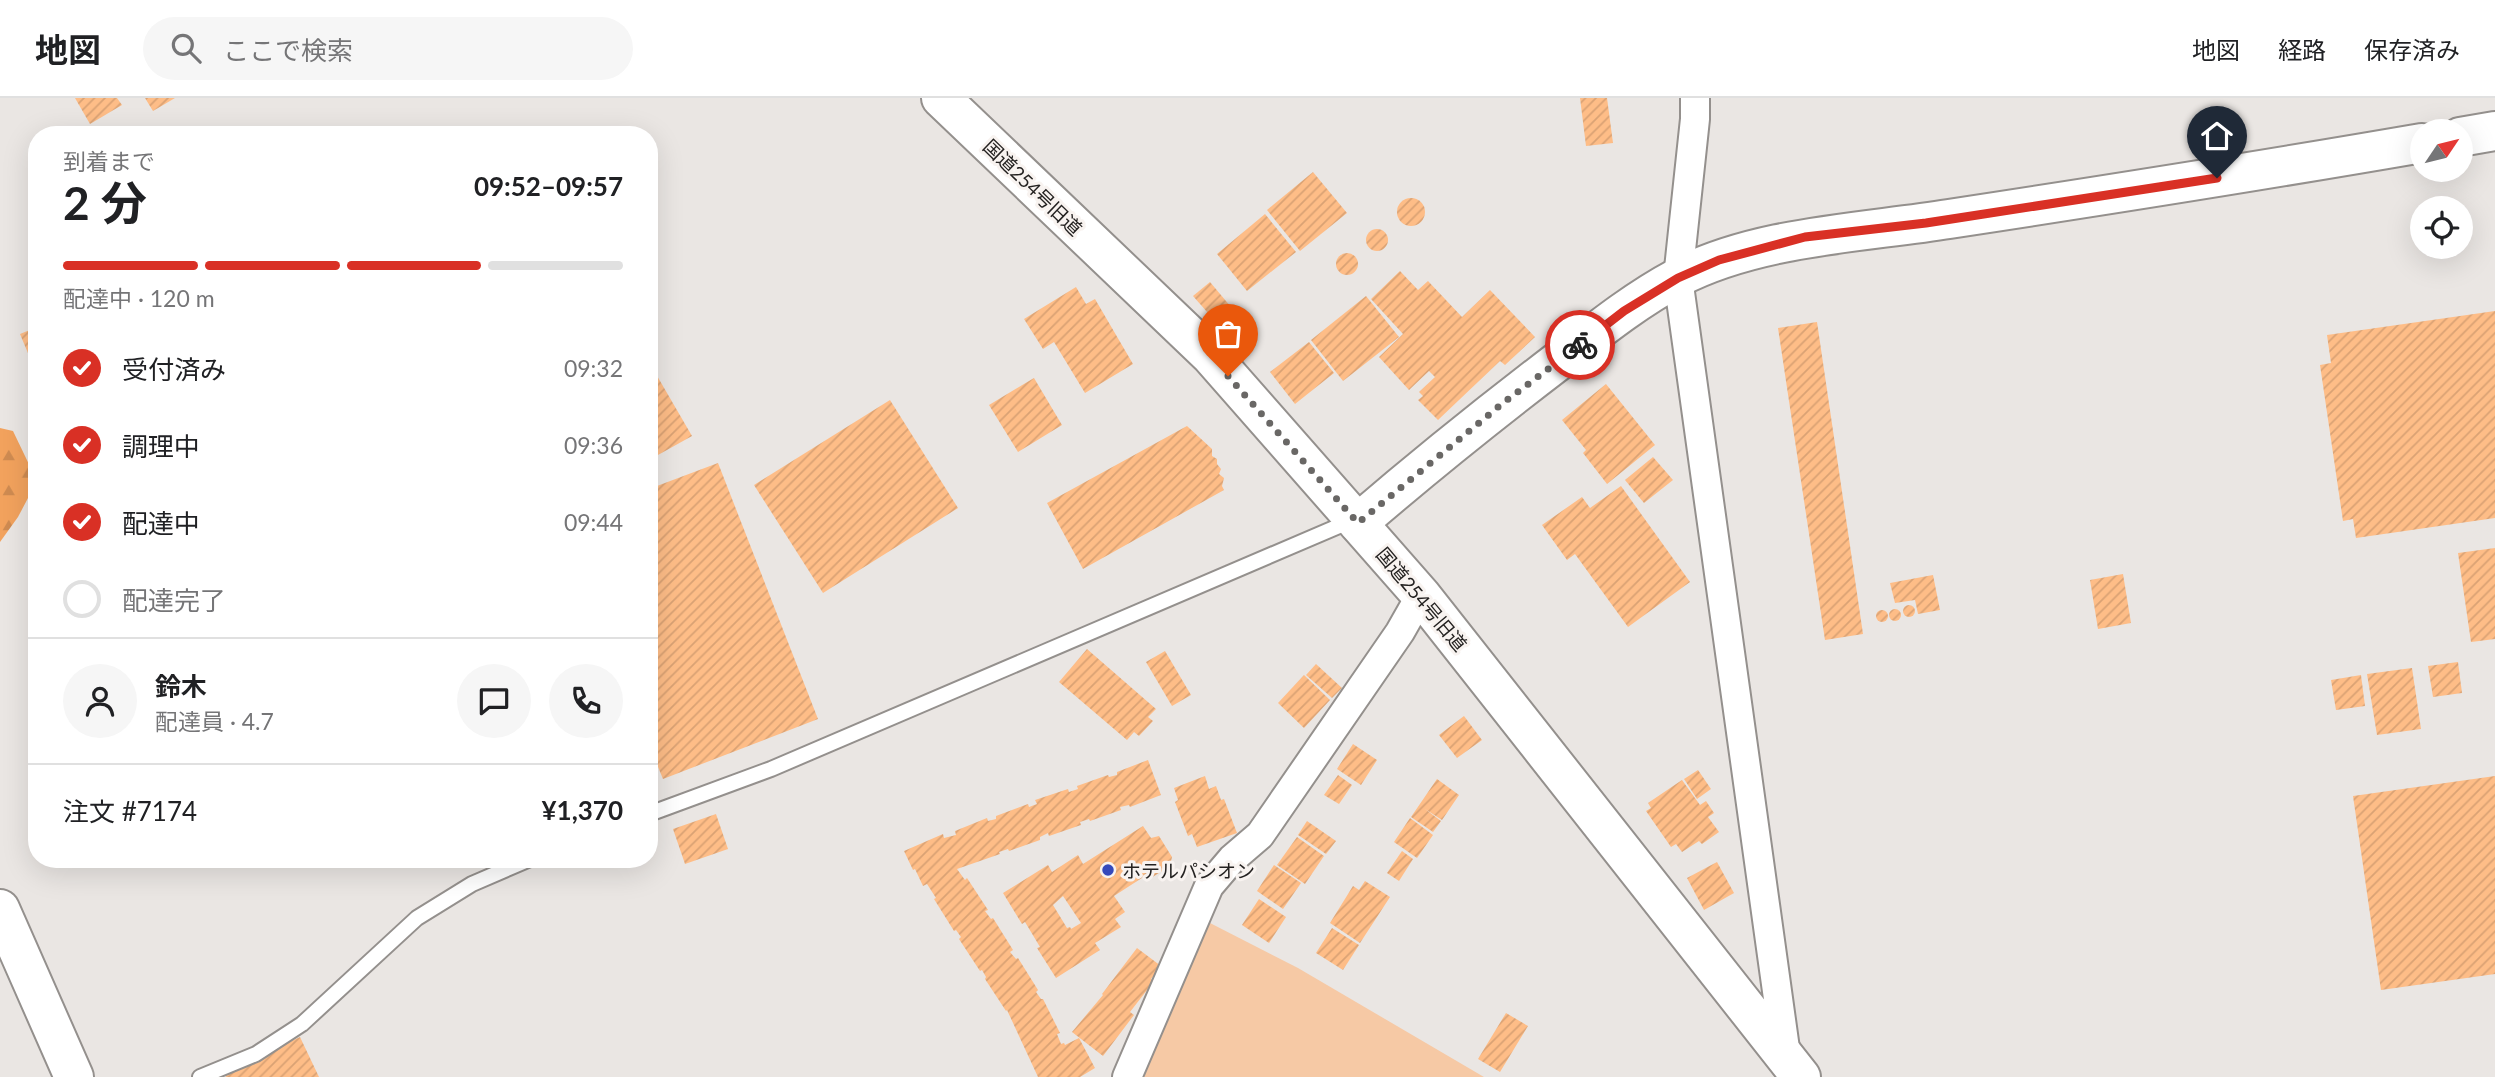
<!DOCTYPE html>
<html lang="ja">
<meta charset="utf-8">
<style>
body{margin:0;font-family:Lato,"Noto Sans JP",sans-serif;background:#f6f6f6;color:#202124;height:100vh;display:flex;flex-direction:column;font-size:26px;white-space:nowrap}
*{box-sizing:border-box;margin:0}
p{font-size:23px;color:#757577}
.icon{flex:none;width:38px;height:38px;fill:none;stroke:currentColor;stroke-width:2;stroke-linecap:round;stroke-linejoin:round}
.map{position:relative;flex:1;overflow:hidden}
.panel{position:absolute;left:28px;top:28px;width:630px;height:742px;display:flex;flex-direction:column;background:#fff;border-radius:28px;box-shadow:0 7px 28px #0002}
.panel>*{flex:none}
.needle{width:46px;rotate:55deg}
.controls{position:absolute;left:2410px;top:21px;display:grid;gap:14px}
.controls a{display:grid;place-items:center;width:63px;height:63px;border-radius:50%;background:#fff;box-shadow:0 7px 28px #0002;font-size:35px}
.pin{position:absolute;display:grid;place-items:center;width:60px;height:60px;color:#fff;margin:-72px -30px;border-radius:50% 50% 50% 0;rotate:-45deg;box-shadow:0 0 7px #0007}
.pin .icon{rotate:45deg}
.courier{position:absolute;display:grid;place-items:center;width:70px;height:70px;margin:-35px;border:5px solid #d93025;border-radius:50%;background:#fff;color:#222;box-shadow:0 2px 9px #0007}
.summary em{font-style:normal;font-weight:700}
.summary div{display:flex;flex-direction:column-reverse}
.summary{display:flex;align-items:center;justify-content:space-between;height:119px;padding:0 35px}
h1{font-size:46px;font-weight:700;line-height:52px}
.bar{display:grid;grid-template-columns:repeat(4,1fr);gap:10px 7px;align-content:center;height:84px;padding:0 35px}
.bar i{height:9px;border-radius:5px;background:#e0e0e0}
.bar .on{background:#d93025}
.bar p{grid-column:span 4}
.line{display:flex;align-items:center;gap:18px;padding:0 35px;border-top:2px solid #e0e0e0}
.line div{flex:1}
.round{display:grid;place-items:center;flex:none;width:74px;height:74px;border-radius:37px;background:#f6f6f6}
ol{padding:0 35px;list-style:none}
li{display:flex;align-items:center;gap:21px;height:77px}
li p{margin-inline-start:auto}
li .icon{padding:7px;border-radius:50%;background:#d93025;color:#fff;stroke-width:4}
li:last-child{color:#757577}
li i{width:38px;height:38px;border:4px solid #e0e0e0;border-radius:50%}
header{display:flex;align-items:center;gap:42px;box-sizing:border-box;height:98px;padding:0 35px;background:#fff;border-bottom:2px solid #e0e0e0}
header strong{font-size:33px}
nav{display:flex;gap:38px;margin-inline-start:auto;font-size:24px}
.search{width:490px;height:63px;background:#f6f6f6;display:flex;align-items:center;gap:18px;box-sizing:border-box;padding:0 24px;border-radius:38px;color:#757577;font-size:26px}
.map>svg:first-child{display:block}
.forest{fill:url(#forest-firs)}
.park{fill:#f6c9a5}
.building{fill:url(#building-hatch);fill-rule:evenodd}
.lines{fill:none;stroke-linecap:round;stroke-linejoin:round}
.lane-casing{stroke:#94908d;stroke-width:18}
.street-casing{stroke:#94908d;stroke-width:32}
.secondary-casing{stroke:#94908d;stroke-width:42}
.lane{stroke:#fff;stroke-width:14}
.street{stroke:#fff;stroke-width:28}
.secondary{stroke:#fff;stroke-width:38}
.done{stroke:#696765;stroke-width:7;stroke-dasharray:0 12.6}
.route{stroke:#d93025;stroke-width:9}
.poi-dot{fill:#3549bb;stroke:#f8f3f0;stroke-width:2.5}
.labels{text-anchor:middle;dominant-baseline:central;stroke-width:6;stroke-linejoin:round;paint-order:stroke}
.street-label{font-size:19px;fill:#242221;stroke:#f8f3f0}
.poi-label{font-size:19px;fill:#242221;stroke:#f8f3f0;text-anchor:start}
</style>
<header>
<strong>地図</strong>
<div class="search"><svg class="icon" aria-label="search" viewBox="0 0 24 24"><circle cx="10" cy="10" r="6"/><path d="M15 15l6 6"/></svg>ここで検索</div>
<nav><a>地図</a><a>経路</a><a>保存済み</a></nav>
</header>
<div class="map">
<svg width="2495" height="979" viewBox="0 0 2495 979">
<defs>
<pattern id="forest-firs" width="22" height="20" patternUnits="userSpaceOnUse" patternTransform="scale(1.75)"><rect width="22" height="20" fill="#f2a25d"/><path d="M5 1l3.5 6h-7zM16 11l3.5 6h-7z" fill="#cf8b51"/></pattern>
<pattern id="building-hatch" width="6" height="6" patternUnits="userSpaceOnUse" patternTransform="scale(1.75)"><rect width="6" height="6" fill="#febd87"/><path d="M-1 1l2-2M0 6l6-6M5 7l2-2" fill="none" stroke="#daa274"/></pattern>
</defs>
<rect width="100%" height="100%" fill="#eae6e3"/>
<polygon class="forest" points="0,330 13,333 37,383 18,419 0,444"/>
<polygon class="park" points="1210,825 1298,870 1484,979 1144,979 1168,914"/>
<g class="building">
<polygon points="75,0 117,0 122,7 90,26"/>
<polygon points="145,0 175,0 153,13"/>
<polygon points="1580,0 1607,0 1613,45 1586,48"/>
<polygon points="1313,74 1347,115 1300,153 1267,112"/>
<circle cx="1411" cy="114" r="14"/>
<polygon points="1265,116 1296,154 1247,193 1217,156"/>
<circle cx="1377" cy="142" r="11"/>
<circle cx="1347" cy="166" r="11"/>
<polygon points="1400,173 1418,192 1428,183 1462,219 1490,192 1535,239 1505,267 1500,263 1438,322 1418,302 1423,298 1419,294 1435,279 1429,273 1409,292 1379,259 1403,236 1371,201"/>
<polygon points="1210,184 1231,209 1215,223 1193,198"/>
<polygon points="1076,189 1086,206 1095,201 1133,266 1085,295 1054,244 1043,251 1024,221"/>
<polygon points="1366,198 1399,239 1343,283 1311,242"/>
<polygon points="2495,213 2495,420 2356,440 2353,421 2343,423 2320,267 2331,265 2327,237"/>
<polygon points="1817,224 1863,536 1825,542 1778,230"/>
<polygon points="37,229 37,293 29,275 35,272 20,236"/>
<polygon points="1309,244 1334,275 1295,306 1270,274"/>
<polygon points="649,264 692,338 649,362"/>
<polygon points="1034,280 1062,327 1018,354 989,307"/>
<polygon points="1606,286 1655,347 1607,386 1583,355 1586,352 1562,322"/>
<polygon points="890,302 958,410 823,495 754,387"/>
<polygon points="1187,328 1212,351 1212,358 1217,361 1217,366 1221,371 1219,376 1224,380 1222,388 1224,392 1083,471 1047,405"/>
<polygon points="1653,359 1673,382 1644,405 1625,382"/>
<polygon points="718,365 818,621 663,681 649,647 649,391"/>
<polygon points="1621,388 1690,484 1628,529 1575,456 1567,462 1542,427 1582,399 1590,410"/>
<polygon points="2495,450 2495,541 2471,544 2458,455"/>
<polygon points="2123,476 2131,525 2098,531 2090,482"/>
<polygon points="1933,477 1940,512 1918,516 1915,502 1895,505 1890,485"/>
<circle cx="1909" cy="513" r="6"/>
<circle cx="1895" cy="517" r="6"/>
<circle cx="1882" cy="518" r="6"/>
<polygon points="1087,551 1156,611 1148,619 1153,623 1139,638 1134,634 1127,642 1059,584"/>
<polygon points="1165,553 1191,597 1172,608 1146,564"/>
<polygon points="2458,564 2462,595 2433,599 2428,568"/>
<polygon points="1316,566 1342,590 1332,600 1306,577"/>
<polygon points="2412,570 2421,631 2377,637 2367,576"/>
<polygon points="1304,577 1330,602 1304,630 1278,605"/>
<polygon points="2361,577 2365,608 2336,612 2331,582"/>
<polygon points="1464,618 1482,642 1457,660 1439,637"/>
<polygon points="1353,646 1377,662 1361,687 1337,671"/>
<polygon points="1148,662 1161,697 1130,709 1129,707 1120,709 1121,712 1090,723 1089,721 1080,724 1081,727 1049,738 1048,735 1040,739 1040,742 1009,753 1008,751 999,754 1000,756 957,771 965,782 967,780 988,812 985,813 991,821 993,820 1013,852 1010,854 1016,861 1018,860 1038,892 1036,894 1041,901 1043,901 1060,935 1057,936 1061,946 1064,945 1065,947 1079,940 1095,970 1080,979 1038,979 1007,912 1006,913 985,881 986,879 982,872 980,873 959,841 961,839 956,832 954,833 934,801 936,800 927,786 923,788 915,771 913,772 904,753 943,736 944,740 956,737 955,733 987,720 988,723 996,721 996,718 1028,706 1029,709 1037,706 1035,702 1068,691 1069,694 1078,691 1077,688 1108,677 1109,679 1117,677 1117,674"/>
<polygon points="1698,672 1711,691 1697,701 1684,681"/>
<polygon points="1338,677 1352,687 1339,706 1324,697"/>
<polygon points="1205,678 1209,691 1216,688 1221,702 1224,701 1237,735 1197,749 1192,736 1188,738 1175,704 1178,702 1174,690"/>
<polygon points="2495,678 2495,876 2381,892 2353,698"/>
<polygon points="1437,681 1459,697 1442,722 1425,711 1441,723 1433,734 1411,719"/>
<polygon points="1682,682 1700,707 1706,703 1714,715 1708,719 1719,734 1702,746 1699,743 1682,754 1676,746 1671,749 1646,713 1651,710 1648,705"/>
<polygon points="716,716 728,751 685,766 673,731"/>
<polygon points="1410,720 1433,737 1417,760 1394,744"/>
<polygon points="1307,723 1336,743 1326,756 1298,737"/>
<path d="M1143 728 1151 740 1159 738 1172 759 1170 768 1151 780 1148 776 1114 798 1125 814 1115 821 1121 829 1095 845 1100 852 1056 880 1037 850 1040 849 1025 824 1022 826 1003 795 1048 767 1052 774 1078 757 1083 766ZM1063 798 1081 825 1071 831 1070 829 1067 830 1053 807Z"/>
<polygon points="1297,739 1324,758 1305,786 1277,767"/>
<polygon points="1402,753 1413,761 1399,783 1387,775"/>
<polygon points="1717,764 1734,795 1704,812 1687,780"/>
<polygon points="1274,767 1301,785 1283,811 1257,793"/>
<polygon points="1365,783 1390,799 1360,845 1330,825 1353,788 1359,792"/>
<polygon points="1259,801 1286,819 1269,845 1242,827"/>
<polygon points="1332,830 1359,847 1343,872 1316,855"/>
<polygon points="1137,850 1161,868 1151,881 1154,883 1130,914 1134,917 1103,958 1072,934 1103,897 1102,896"/>
<polygon points="1506,915 1528,928 1500,974 1478,961"/>
<polygon points="300,939 319,979 226,979 225,977 273,955 272,952"/>
</g>
<g class="lines">
<g class="lane-casing">
<g id="lane">
<polyline points="649,716 771,671 1353,422"/>
<polyline points="200,979 256,956 302,926 417,820 472,786 530,761"/>
</g>
</g>
<g class="street-casing">
<g id="street">
<polyline points="1695,0 1695,21 1678,180 1786,958"/>
<polyline points="1127,979 1209,788 1232,761 1260,737 1400,534 1421,497"/>
</g>
</g>
<g class="secondary-casing">
<g id="secondary">
<polyline points="941,0 1210,257 1421,497 1801,979"/>
<polyline points="2460,39 2495,33"/>
<path d="M1358 425C1423 369 1489 316 1557 264 1596 234 1634 203 1677 180 1757 138 1861 135 1949 121 2107 97 2265 72 2422 45"/>
<polyline points="0,811 74,979"/>
</g>
</g>
<use href="#lane" class="lane"/>
<use href="#street" class="street"/>
<use href="#secondary" class="secondary"/>
</g>
<g class="lines">
<polyline class="done" points="1228,278 1358,425 1503,305 1580,247"/>
<polyline class="route" points="1580,247 1624,213 1678,180 1719,162 1805,139 1926,125 2217,80"/>
</g>
<circle class="poi-dot" cx="1108" cy="772" r="7"/>
<g class="labels">
<g class="street-label">
<text transform="translate(1033 89) rotate(44)">国道254号旧道</text>
<text transform="translate(1422 501) rotate(50)">国道254号旧道</text>
</g>
<g class="poi-label">
<text x="1122" y="772">ホテルパシオン</text>
</g>
</g>
</svg>
<div class="controls">
<a><svg class="needle" viewBox="-14 -14 28 28"><path d="M0-13l5 13h-10z" fill="#e53935"/><path d="M0 13l5-13h-10z" fill="#757577"/></svg></a>
<a><svg class="icon" aria-label="locate" viewBox="0 0 24 24"><circle cx="12" cy="12" r="6"/><path d="M12 2v4M12 18v4M2 12h4M18 12h4"/></svg></a>
</div>
<div class="pin" style="left:1228px;top:278px;background:#ea580c"><svg class="icon" aria-label="bag" viewBox="0 0 24 24"><path d="M5 8h14l-1 12H6zM9 8a3 3 0 0 1 6 0"/></svg></div>
<div class="pin" style="left:2217px;top:80px;background:#1f2937"><svg class="icon" aria-label="home" viewBox="0 0 24 24"><path d="M3 11l9-7 9 7M6 9v11h12V9"/></svg></div>
<div class="courier" style="left:1580px;top:247px"><svg class="icon" aria-label="bike" viewBox="0 0 24 24"><circle cx="6" cy="16" r="4"/><circle cx="18" cy="16" r="4"/><path d="M6 16l4-8h5l3 8M10 8l3 8H6M13 5h3"/></svg></div>
<section class="panel">
<div class="summary"><div><h1>2 分</h1><p>到着まで</p></div><em>09:52–09:57</em></div>
<div class="bar"><i class="on"></i><i class="on"></i><i class="on"></i><i></i><p>配達中 · 120 m</p></div>
<ol>
<li><svg class="icon" aria-label="check" viewBox="0 0 24 24"><path d="M5 12l5 5 9-10"/></svg>受付済み<p>09:32</p></li>
<li><svg class="icon" aria-label="check" viewBox="0 0 24 24"><path d="M5 12l5 5 9-10"/></svg>調理中<p>09:36</p></li>
<li><svg class="icon" aria-label="check" viewBox="0 0 24 24"><path d="M5 12l5 5 9-10"/></svg>配達中<p>09:44</p></li>
<li><i></i>配達完了</li>
</ol>
<div class="line" style="height:126px"><a class="round"><svg class="icon" aria-label="person" viewBox="0 0 24 24"><circle cx="12" cy="8" r="4"/><path d="M4 21q1-7 8-7t8 7"/></svg></a><div><b>鈴木</b><p>配達員 · 4.7</p></div><a class="round"><svg class="icon" aria-label="chat" viewBox="0 0 24 24"><path d="M4 5h16v11H9l-5 4z"/></svg></a><a class="round"><svg class="icon" aria-label="phone" viewBox="0 0 24 24"><path d="M5 4h4l2 5-3 2q2 4 5 5l2-3 5 2v4C11 20 4 13 5 4z"/></svg></a></div>
<div class="line" style="height:91px"><div>注文 #7174</div><b>¥1,370</b></div>
</section>
</div>
